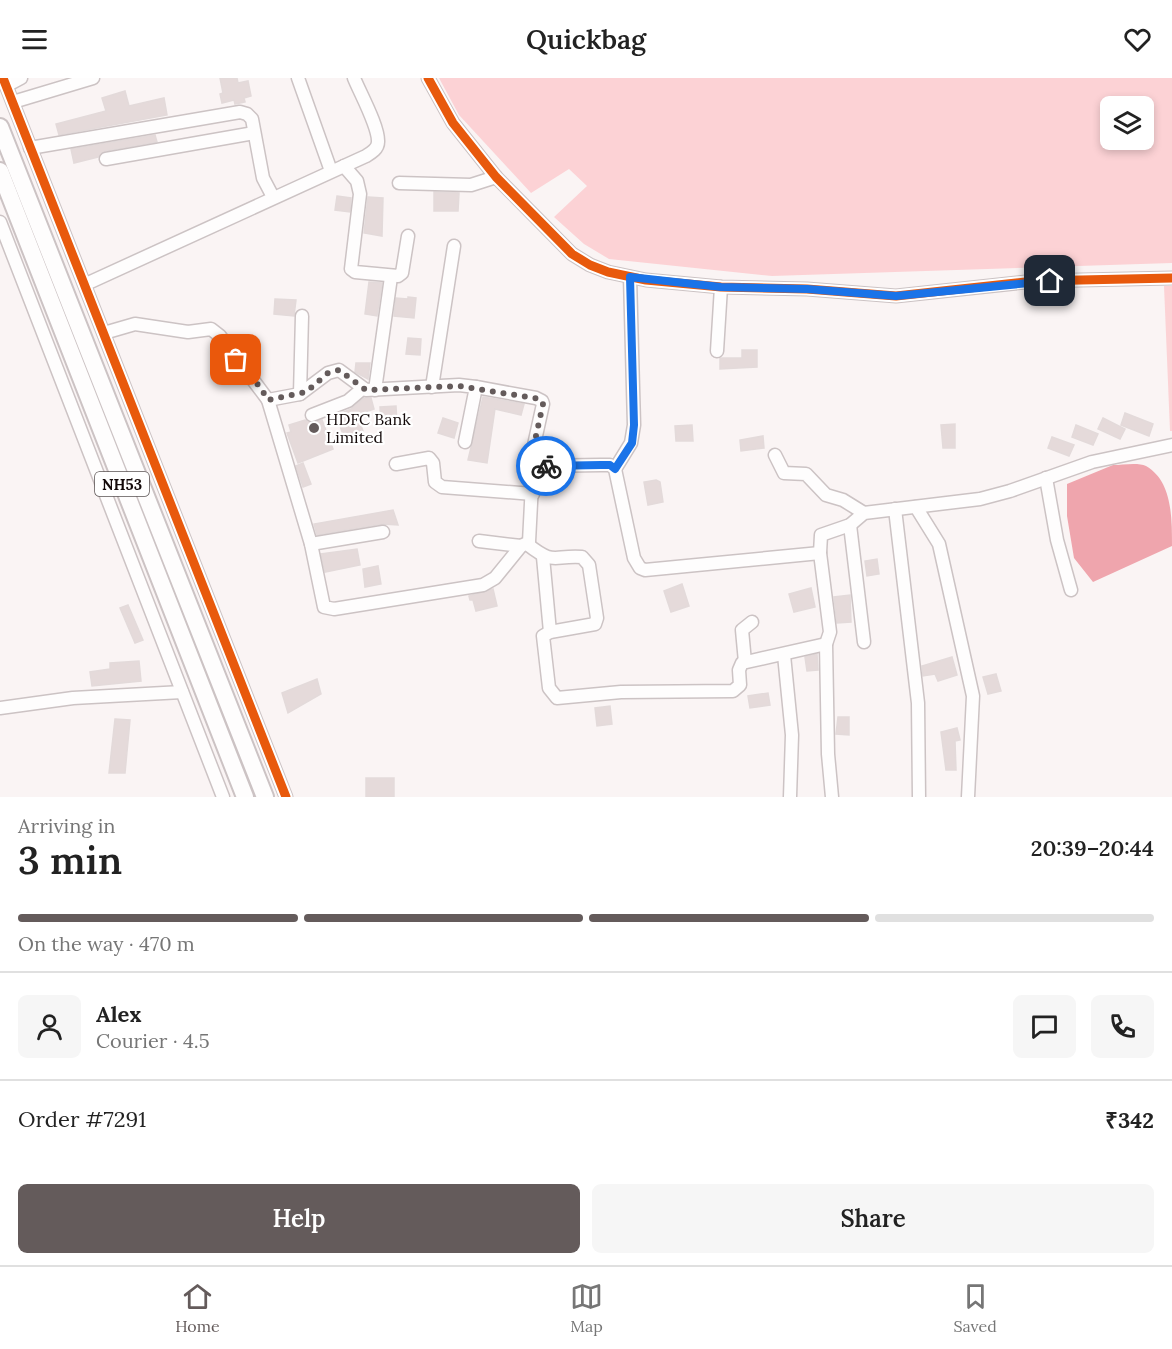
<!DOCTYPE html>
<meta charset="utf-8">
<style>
body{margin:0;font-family:Lora,serif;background:#f6f6f6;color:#222;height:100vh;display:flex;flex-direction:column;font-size:22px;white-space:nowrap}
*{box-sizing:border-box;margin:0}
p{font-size:20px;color:#767676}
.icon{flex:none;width:33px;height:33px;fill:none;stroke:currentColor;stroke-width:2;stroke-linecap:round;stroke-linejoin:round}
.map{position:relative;height:719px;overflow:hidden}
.sheet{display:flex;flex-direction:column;background:#fff;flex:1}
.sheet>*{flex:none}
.tools{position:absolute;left:1100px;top:18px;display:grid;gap:12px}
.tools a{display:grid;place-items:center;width:54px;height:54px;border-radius:9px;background:#fff;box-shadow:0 3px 9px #0003;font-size:30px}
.pin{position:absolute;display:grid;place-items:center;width:51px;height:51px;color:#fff;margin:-26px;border-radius:12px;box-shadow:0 3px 9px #0006}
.courier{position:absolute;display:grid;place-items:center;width:60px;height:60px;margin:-30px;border:4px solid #1a73e8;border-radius:50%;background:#fff;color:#222;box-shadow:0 2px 8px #0007}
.headline em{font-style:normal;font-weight:600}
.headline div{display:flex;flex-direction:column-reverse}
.headline{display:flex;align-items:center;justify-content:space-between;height:102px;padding:0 18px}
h1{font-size:39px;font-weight:600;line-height:45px}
.bar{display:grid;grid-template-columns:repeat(4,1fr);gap:9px 6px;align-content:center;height:72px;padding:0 18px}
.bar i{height:8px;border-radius:4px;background:#e0e0e0}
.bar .active{background:#645b5b}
.bar p{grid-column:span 4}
.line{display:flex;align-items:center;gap:15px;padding:0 18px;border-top:2px solid #e0e0e0}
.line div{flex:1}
.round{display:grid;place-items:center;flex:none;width:63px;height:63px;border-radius:9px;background:#f6f6f6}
.primary-button{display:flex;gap:12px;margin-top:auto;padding:12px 18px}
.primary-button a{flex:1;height:69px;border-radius:9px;background:#645b5b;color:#fff;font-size:24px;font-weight:600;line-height:69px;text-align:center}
.primary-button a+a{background:#f6f6f6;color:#222}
header{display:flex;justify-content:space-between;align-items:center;height:78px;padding:0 18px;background:#fff;font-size:27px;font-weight:600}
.menu{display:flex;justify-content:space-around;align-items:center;height:84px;border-top:2px solid #e0e0e0;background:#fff;font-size:16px;color:#767676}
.menu a{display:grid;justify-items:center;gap:3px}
.menu .active{color:#645b5b}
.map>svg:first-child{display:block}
.green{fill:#fcd2d5;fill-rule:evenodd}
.water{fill:#efa5ad}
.building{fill:#e5dada;stroke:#e3dada;stroke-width:1.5}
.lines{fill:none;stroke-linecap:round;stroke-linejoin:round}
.minor-casing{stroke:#ccc3c4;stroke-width:15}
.highway-casing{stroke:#ccc3c4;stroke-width:20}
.minor{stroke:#fefdfd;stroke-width:12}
.highway{stroke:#fefdfd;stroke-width:16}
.cycleway-casing{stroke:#fff;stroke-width:13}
.cycleway{stroke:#e8590c;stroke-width:9}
.done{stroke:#645b5b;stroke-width:6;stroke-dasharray:0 10.8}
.route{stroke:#1a73e8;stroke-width:8}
.poi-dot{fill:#645b5b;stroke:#fff;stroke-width:2}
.labels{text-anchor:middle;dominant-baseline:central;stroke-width:4.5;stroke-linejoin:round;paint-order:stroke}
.shield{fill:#fff;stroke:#5a5353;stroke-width:1.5}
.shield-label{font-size:15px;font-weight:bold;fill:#130909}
.poi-label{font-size:16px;fill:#130909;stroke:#fff;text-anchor:start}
</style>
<header><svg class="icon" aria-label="menu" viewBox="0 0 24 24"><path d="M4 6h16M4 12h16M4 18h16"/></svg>Quickbag<svg class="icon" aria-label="heart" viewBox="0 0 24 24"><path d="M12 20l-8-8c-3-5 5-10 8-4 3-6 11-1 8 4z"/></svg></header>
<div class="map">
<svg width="1172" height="719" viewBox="0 0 1172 719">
<rect width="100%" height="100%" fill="#faf4f4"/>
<g class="green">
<path d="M439 0H1172V185L772 198 609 181 584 166 554 139 587 108 569 91 531 115 459 37ZM1143 28V62H1110V28Z"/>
<polygon points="1164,208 1172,208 1172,353 1170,353"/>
</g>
<path class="water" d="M1113 387C1122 387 1138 384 1146 388 1172 403 1172 438 1172 468L1093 504 1074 480 1067 438V406Z"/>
<g class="building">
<polygon points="220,0 237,0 238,5 248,3 251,18 244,20 245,24 235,26 234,22 222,25 220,16 223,15"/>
<polygon points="125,13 129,28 164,20 167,37 59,57 56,46 106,33 102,20"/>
<polygon points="155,57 157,64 105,73 98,79 74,85 71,71"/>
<polygon points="434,114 459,115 458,133 434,133"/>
<polygon points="337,118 351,120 350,134 335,132"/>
<polygon points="368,119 383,120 382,158 364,155"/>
<polygon points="369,204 382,205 377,238 365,236"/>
<polygon points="408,219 416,220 414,240 394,238 396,220 408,221"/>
<polygon points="275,221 296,222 294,238 274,236"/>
<polygon points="408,260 421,261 420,277 406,276"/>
<polygon points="742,272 757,272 757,289 720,291 720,280 742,280"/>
<polygon points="356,285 370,285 368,301 355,294"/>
<polygon points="483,319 524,326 521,337 495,331 487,385 468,382"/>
<polygon points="364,320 371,320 374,331 357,337 363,353 344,359 336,337 351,331"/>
<polygon points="396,328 397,346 381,347 380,329"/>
<polygon points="1125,335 1153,346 1149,358 1121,347"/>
<polygon points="443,340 458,345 454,360 438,355"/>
<polygon points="1103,340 1125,351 1120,361 1098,351"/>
<polygon points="305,342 311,345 322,342 333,371 298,385 287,355 291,354 289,347"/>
<polygon points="955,346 955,370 943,370 941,347"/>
<polygon points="692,347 693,363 676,363 675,348"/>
<polygon points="1076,347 1098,356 1093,367 1072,359"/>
<polygon points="763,358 764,370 741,373 740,362"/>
<polygon points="1052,359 1074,367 1069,378 1048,370"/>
<polygon points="303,385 311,406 303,409 296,388"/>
<polygon points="656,402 660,404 663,424 648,427 644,404"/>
<polygon points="393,432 398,447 382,446 317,457 314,446"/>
<polygon points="357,471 360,487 325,494 321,476"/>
<polygon points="877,481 879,496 867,498 865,483"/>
<polygon points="378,488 381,506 365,509 363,491"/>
<polygon points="682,506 689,528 671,534 664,513"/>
<polygon points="811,510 815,529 794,534 789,516"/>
<polygon points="493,511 497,528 476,533 473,522 470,522 469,518"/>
<polygon points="850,517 851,544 837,545 834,519"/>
<polygon points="128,527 143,562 135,565 120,530"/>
<polygon points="817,576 818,592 807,593 805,579"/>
<polygon points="952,579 957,597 938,603 935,596 923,598 922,588"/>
<polygon points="139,583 141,603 92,608 90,594 110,591 110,585"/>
<polygon points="996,596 1001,613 988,616 983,599"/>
<polygon points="317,601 321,616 288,635 282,615"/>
<polygon points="768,615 770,627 750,630 748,618"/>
<polygon points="610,628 612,646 597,648 595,630"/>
<polygon points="838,639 849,639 849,657 836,656"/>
<polygon points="115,641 130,642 125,695 109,695"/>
<polygon points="957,650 960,662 955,663 956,692 946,692 941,654"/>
<rect x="366" y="700" width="28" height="19"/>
</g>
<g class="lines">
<g class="minor-casing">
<g id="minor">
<polyline points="3,0 286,719"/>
<polyline points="298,0 331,93"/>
<polyline points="428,0 453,45 496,99 572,176 590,187 608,194 646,202 721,209 807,211 896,218 1035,203 1172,200"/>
<polyline points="6,8 21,0"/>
<polyline points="13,24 93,0"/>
<polyline points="30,70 240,34 247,36 252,41 263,100 273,119"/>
<polyline points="106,81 254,55"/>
<polyline points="344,88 357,103 360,116 351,191 355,194 398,198 402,195 408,158"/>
<polyline points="399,105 471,107 496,99"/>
<polyline points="0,144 223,719"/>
<path d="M86 206 366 78C371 75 378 71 378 64 379 49 360 15 354 0"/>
<polyline points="104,255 135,246 188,254 211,251 220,258 268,322 300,316 328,295 339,292 366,312 459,307 476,309 465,364"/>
<polyline points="717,273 721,209"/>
<polyline points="432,309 454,168"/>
<polyline points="476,309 536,320 542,323 543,326 534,367 529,464 521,468 479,463"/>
<polyline points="375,312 391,199"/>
<polyline points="300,316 302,238"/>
<polyline points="268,322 311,466 324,529 334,531 483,507 495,500 521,468"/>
<polyline points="312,337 348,323 362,311"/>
<polyline points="775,377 784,395 806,396 826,417 843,422 864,435"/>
<polyline points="396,386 429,380 433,385 435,404 442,409 533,416"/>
<polyline points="534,388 601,387 610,387 615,391 634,480 640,490 645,492 820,475"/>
<polyline points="615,391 631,365 634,347 630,199"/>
<polyline points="1046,400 1057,462 1071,512"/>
<polyline points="916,429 939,466 973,618 968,719"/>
<polyline points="895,431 918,625 919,719"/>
<polyline points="850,447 864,564"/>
<polyline points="311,466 383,454"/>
<path d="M527 466C555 488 552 477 582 479L589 487 597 540 595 546 550 554 543 558 549 610 557 620 621 614 733 613 740 607 739 592 742 585 826 566"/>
<polyline points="543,479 550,554"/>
<polyline points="784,577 792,657 790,719"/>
<polyline points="745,584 742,552 752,544"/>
<polyline points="0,630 73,620 182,614"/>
<polyline points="832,719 828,676 826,566 830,554 820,475 821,457 850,447 864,435 980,421 1010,413 1092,384 1172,367"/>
</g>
</g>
<g class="highway-casing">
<g id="highway">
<polyline points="0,49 265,719"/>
<polyline points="0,93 245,719"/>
</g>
</g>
<use href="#minor" class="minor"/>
<use href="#highway" class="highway"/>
<g class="cycleway-casing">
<g id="cycleway">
<polyline points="3,0 286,719"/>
<polyline points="428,0 453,45 496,99 572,176 590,187 608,194 646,202 721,209 807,211 896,218 1035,203 1172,200"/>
</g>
</g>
<use href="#cycleway" class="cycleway"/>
</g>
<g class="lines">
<polyline class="done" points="236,282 260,309 268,322 306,314 328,295 339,292 366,312 459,308 540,321 543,326 534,367 534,388 546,388"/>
<polyline class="route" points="546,388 601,387 610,387 615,391 632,365 634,347 630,199 721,209 807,211 896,218 1050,203"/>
</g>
<circle class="poi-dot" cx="314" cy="350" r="6"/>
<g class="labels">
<rect class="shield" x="95" y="394" width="54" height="24" rx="4.5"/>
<g class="shield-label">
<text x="122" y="406">NH53</text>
</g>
<g class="poi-label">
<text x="326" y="341">HDFC Bank<tspan x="326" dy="18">Limited</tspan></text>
</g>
</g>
</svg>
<div class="tools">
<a><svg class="icon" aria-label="layers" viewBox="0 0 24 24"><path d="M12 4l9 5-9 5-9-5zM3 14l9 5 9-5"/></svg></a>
</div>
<div class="pin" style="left:236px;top:282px;background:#ea580c"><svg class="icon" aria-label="bag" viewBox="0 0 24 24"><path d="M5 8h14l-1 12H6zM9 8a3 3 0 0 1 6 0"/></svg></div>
<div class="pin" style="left:1050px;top:203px;background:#1f2937"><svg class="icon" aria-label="home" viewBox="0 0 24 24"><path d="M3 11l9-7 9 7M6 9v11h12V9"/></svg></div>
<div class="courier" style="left:546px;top:388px"><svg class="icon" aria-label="bike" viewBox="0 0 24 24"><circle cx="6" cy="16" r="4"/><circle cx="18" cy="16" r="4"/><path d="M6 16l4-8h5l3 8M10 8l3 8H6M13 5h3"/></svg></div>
</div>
<section class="sheet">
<div class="headline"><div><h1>3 min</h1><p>Arriving in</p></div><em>20:39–20:44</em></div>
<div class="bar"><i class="active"></i><i class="active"></i><i class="active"></i><i></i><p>On the way · 470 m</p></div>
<div class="line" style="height:108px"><a class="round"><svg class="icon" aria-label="person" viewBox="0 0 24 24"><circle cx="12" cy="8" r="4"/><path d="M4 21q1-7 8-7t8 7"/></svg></a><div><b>Alex</b><p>Courier · 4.5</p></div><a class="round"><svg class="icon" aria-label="chat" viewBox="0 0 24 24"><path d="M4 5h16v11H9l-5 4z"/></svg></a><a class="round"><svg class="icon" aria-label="phone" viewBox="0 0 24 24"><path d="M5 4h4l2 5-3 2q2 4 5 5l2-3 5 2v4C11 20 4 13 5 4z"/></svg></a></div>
<div class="line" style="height:78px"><div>Order #7291</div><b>₹342</b></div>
<div class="primary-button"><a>Help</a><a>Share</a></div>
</section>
<nav class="menu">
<a class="active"><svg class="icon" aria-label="home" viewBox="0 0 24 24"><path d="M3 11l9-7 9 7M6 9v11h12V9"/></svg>Home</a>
<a><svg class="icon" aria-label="map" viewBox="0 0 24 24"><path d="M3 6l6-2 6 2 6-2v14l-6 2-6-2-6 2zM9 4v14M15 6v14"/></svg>Map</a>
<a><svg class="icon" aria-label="saved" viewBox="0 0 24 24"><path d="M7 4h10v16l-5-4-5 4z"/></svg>Saved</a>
</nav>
